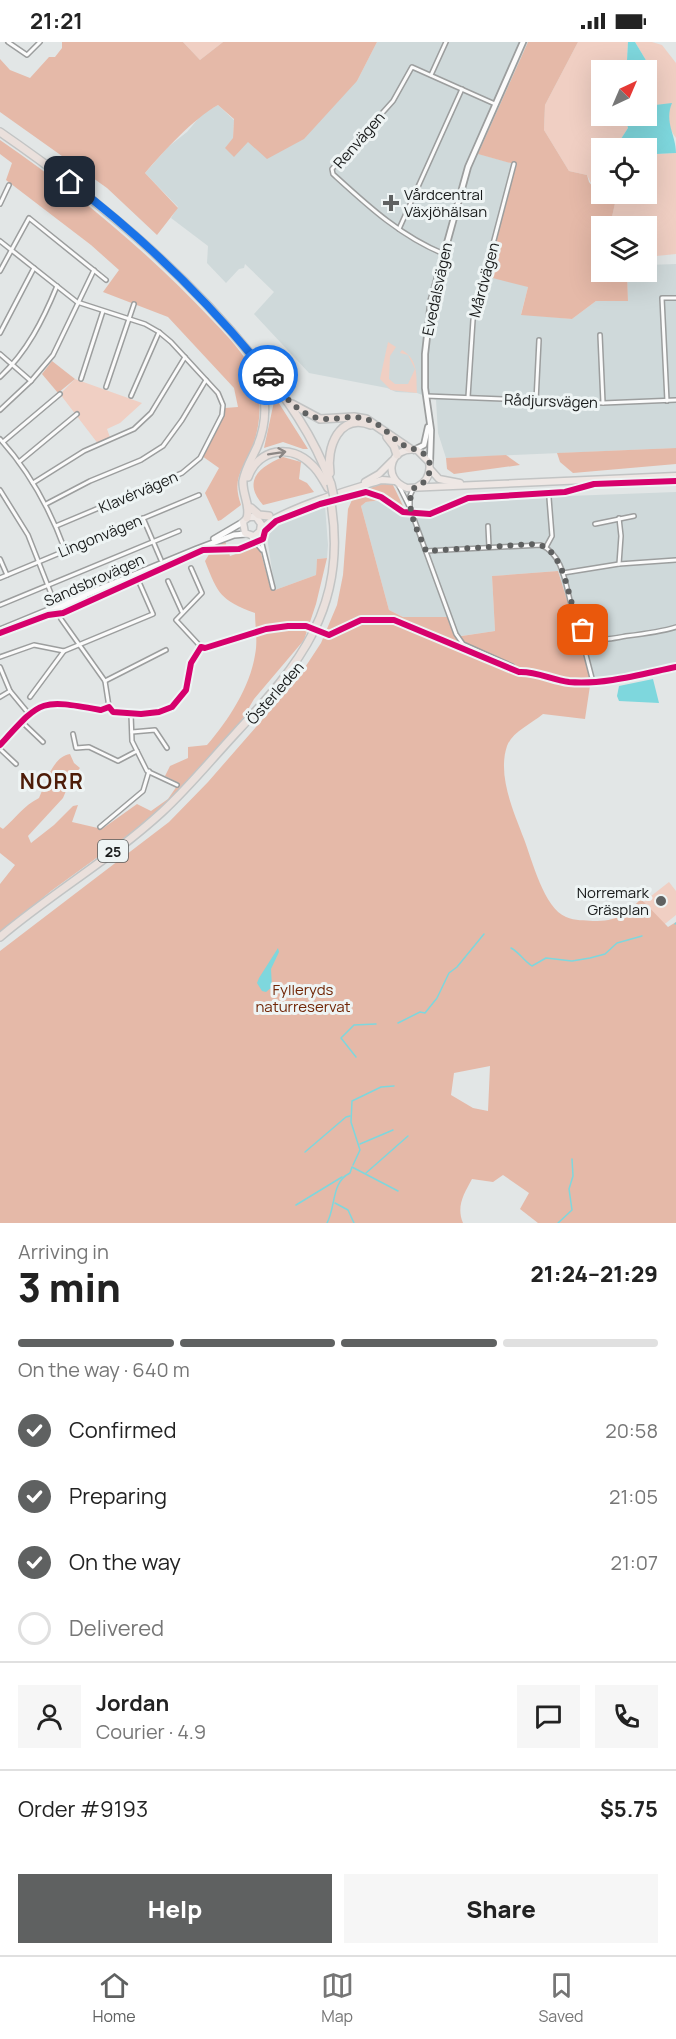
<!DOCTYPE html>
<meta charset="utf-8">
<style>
body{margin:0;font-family:Manrope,sans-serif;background:#f6f6f6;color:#222;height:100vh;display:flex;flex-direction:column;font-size:22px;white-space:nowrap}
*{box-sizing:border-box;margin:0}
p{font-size:20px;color:#767676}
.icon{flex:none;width:33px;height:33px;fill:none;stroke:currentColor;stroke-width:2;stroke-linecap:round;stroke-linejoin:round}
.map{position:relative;height:1181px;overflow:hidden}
.drawer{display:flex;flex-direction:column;background:#fff;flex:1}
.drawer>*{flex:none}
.needle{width:39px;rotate:44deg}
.tools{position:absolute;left:591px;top:18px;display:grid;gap:12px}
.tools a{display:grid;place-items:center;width:66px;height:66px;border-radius:0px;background:#fff;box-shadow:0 6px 24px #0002;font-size:30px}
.pin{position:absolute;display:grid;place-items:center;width:51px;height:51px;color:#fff;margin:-26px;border-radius:12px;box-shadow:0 3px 9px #0006}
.courier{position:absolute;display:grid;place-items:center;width:60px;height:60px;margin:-30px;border:4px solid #1a73e8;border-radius:50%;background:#fff;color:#222;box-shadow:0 2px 8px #0007}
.overview em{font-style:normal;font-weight:800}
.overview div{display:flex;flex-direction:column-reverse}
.overview{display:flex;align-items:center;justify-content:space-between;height:102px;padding:0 18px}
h1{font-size:39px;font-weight:800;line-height:45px}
.bar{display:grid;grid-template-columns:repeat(4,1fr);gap:9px 6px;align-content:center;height:72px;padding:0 18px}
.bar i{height:8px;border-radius:4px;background:#e0e0e0}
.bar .current{background:#5f6161}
.bar p{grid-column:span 4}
.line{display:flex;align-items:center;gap:15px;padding:0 18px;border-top:2px solid #e0e0e0}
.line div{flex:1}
.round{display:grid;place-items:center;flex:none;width:63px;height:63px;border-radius:0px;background:#f6f6f6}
ol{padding:0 18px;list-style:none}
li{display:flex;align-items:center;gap:18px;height:66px}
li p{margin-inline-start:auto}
li .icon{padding:6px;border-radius:50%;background:#5f6161;color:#fff;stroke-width:4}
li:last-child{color:#767676}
li i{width:33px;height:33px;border:3px solid #e0e0e0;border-radius:50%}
.button{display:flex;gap:12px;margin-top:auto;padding:12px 18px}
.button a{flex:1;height:69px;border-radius:0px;background:#5f6161;color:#fff;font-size:24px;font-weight:800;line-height:69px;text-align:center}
.button a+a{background:#f6f6f6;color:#222}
.status{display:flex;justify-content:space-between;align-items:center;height:42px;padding:0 30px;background:#fff;direction:ltr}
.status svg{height:16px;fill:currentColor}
.dock{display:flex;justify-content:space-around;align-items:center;height:84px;border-top:2px solid #e0e0e0;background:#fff;font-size:16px;color:#767676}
.dock a{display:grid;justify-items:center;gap:3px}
.dock .current{color:#5f6161}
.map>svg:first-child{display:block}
.built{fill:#cfd9da}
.green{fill:#f0cfc3}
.forest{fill:#e5b9a8;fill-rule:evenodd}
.water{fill:#7ed7dd}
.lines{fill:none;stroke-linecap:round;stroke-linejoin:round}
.stream{stroke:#7ed7dd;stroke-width:1.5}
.minor-casing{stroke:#9c9e9e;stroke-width:6}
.tertiary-casing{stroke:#9c9e9e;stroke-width:8}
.secondary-casing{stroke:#9c9e9e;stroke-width:8}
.primary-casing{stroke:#c2c4c4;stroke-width:9}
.trunk-casing{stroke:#c2c4c4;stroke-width:10}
.minor{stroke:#fbfbfb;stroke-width:3}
.tertiary{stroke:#fbfbfb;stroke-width:4.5}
.secondary{stroke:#fbfbfb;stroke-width:5}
.primary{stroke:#eee7e4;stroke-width:6}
.trunk{stroke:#eae0dc;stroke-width:7}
.trunk-bridge-casing{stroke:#c2c4c4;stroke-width:10;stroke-linecap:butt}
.trunk-bridge{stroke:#eae0dc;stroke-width:7}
.cycleway-casing{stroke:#eef4f4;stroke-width:10}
.cycleway{stroke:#d6006c;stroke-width:6}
.oneway{stroke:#8c8785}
.done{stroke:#5f6161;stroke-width:6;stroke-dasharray:0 10.8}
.route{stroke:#1a73e8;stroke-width:8}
.poi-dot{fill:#5f6161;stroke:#eef4f4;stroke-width:2}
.labels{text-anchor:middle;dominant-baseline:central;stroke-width:6;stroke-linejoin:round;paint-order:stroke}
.shield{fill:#eef4f4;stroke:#585b5b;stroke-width:1.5}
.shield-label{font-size:14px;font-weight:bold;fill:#181a1a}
.street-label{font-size:15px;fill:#181a1a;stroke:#eef4f4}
.poi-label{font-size:15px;fill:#181a1a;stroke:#eef4f4;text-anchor:start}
.park-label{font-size:15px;fill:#712707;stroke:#eef4f4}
.district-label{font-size:21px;font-weight:bold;letter-spacing:1.5px;fill:#4d1c08;stroke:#eef4f4}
</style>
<div class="status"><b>21:21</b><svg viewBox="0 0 49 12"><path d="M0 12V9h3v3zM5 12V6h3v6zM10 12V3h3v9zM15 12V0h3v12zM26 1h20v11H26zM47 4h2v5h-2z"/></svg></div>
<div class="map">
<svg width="676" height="1181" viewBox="0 0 676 1181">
<rect width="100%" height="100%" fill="#e2e6e6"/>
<g class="built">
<polygon points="377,0 528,0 479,112 514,122 528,245 521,272 572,277 596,259 628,259 627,230 646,230 647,223 676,222 676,406 446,416 438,391 436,358 417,351 396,350 387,346 309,331 254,272 274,250 245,222 244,226 239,227 226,241 207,221 208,204 171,176 178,165 145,131 168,105 187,90 202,72 218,63 234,78 233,96 248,99 357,39"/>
<polygon points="676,450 676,626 590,644 584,606 586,598 577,590 558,529 492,534 495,589 454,595 416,576 403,575 389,568 361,464 366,460 381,458 383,455 406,470 415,469 416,473 433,473 465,458"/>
<polygon points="325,463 328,503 327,516 317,517 316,533 275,548 267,495 270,486 291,475"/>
</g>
<g class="green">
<polygon points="183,0 223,0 200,18"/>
<polygon points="578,0 628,0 627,18 632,28 602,28 602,74 625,74 628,86 619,100 626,106 602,106 600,145 593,145 587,133 569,129 544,88 545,63"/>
<path d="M635 0H652L662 3 676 21V96C668 85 666 75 671 62L655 63 647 53 646 28H644L647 20Z"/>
<polygon points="676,111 676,212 647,215 646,184 610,184 617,152 646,152 647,122 656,112"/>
<path d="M388 300 396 305 390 314 389 337 395 342H408L415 327 408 313 400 311 402 308C419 318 416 334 417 351L391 348 380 337Z"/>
<polygon points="75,337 142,361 120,381 107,387 111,398 99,403 60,352"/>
<polygon points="669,840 676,849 676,873 651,893 632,869"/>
</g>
<g class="forest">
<path d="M62 0H183L200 18 223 0H377L357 39 304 97 267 117 248 100 234 115 225 106 233 96 234 77 218 63C193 77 164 109 145 131L178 166 157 193 107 146 0 70V17L10 28 30 36 49 15H55L62 6Z"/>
<polygon points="528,0 578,0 545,63 544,88 569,129 587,133 589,140 593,145 601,143 602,152 617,152 610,184 602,184 602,230 627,230 628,259 596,259 572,277 521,273 528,245 485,234 514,122 478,112"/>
<path d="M0 98C77 151 148 210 212 278 228 295 251 317 256 341 262 361 260 384 253 403 244 427 231 435 241 463L221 478 218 479 205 451 219 426 202 414 221 380 225 366 238 365 234 346 168 275 103 250 119 228 91 203 6 138 12 121 0 112Z"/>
<polygon points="52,319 75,337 58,351 42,332"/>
<polygon points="275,355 308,407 303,407 283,400 264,406"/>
<polygon points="676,406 676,422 573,431 560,420 557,411"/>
<polygon points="506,413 520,423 454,432 447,427 446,416"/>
<path d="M283 415 301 420 299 437 307 441 314 450 263 463C242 439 259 425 283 415Z"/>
<path d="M391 439 406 470 383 455 381 458 366 460 361 464 389 568 403 575H447L455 595 495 589 492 534 558 529 577 590 586 598 584 606 591 637 585 677 543 672C531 682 512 690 507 704 497 734 514 770 524 797 532 818 544 866 566 875 575 879 585 878 593 879 617 879 624 874 641 857L668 885 676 880V1181H538L520 1167 529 1151 503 1133 493 1140 472 1137C464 1152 456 1164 463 1181H0V909L169 780 208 740 296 639 321 601 337 563 343 533 348 467 355 451ZM490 1024 488 1069 473 1066 451 1053 454 1031Z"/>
<path d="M225 499 230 514 259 504 270 544 275 548 316 533 317 517 327 516 316 562 304 598 254 657 236 688 194 736 157 772 51 849 0 891V842L15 823 0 811V785L3 787C17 775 23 764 39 756 46 741 52 715 70 712L74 721 80 726 71 737 63 756 28 794 31 801 54 783 73 764 78 763 72 780 102 787 137 762 151 769 168 757 179 741 165 734 170 724 188 716V705L207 703C228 679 250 645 255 613 258 599 255 584 255 571 220 558 218 552 205 519L211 509 215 508V504Z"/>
</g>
<g class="water">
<polygon points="628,0 635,0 647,20 644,28 632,28 627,18"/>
<path d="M647 53 655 63 672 61C664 80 676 93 676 111L656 112 647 122 646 106H626L619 100 628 86 625 74H646Z"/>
<polygon points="653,637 659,661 619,659 617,654 619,644"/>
<polygon points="278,906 279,910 271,927 272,945 266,950 262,949 257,941 259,936"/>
</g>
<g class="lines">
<g class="stream">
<polyline points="675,882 676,881"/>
<path d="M511 906C520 911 523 918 532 924L546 916 572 919 590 916 605 912 617 901 642 894"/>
<polyline points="398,981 420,970 425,971 437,956 449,931 457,925 484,892"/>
<polyline points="356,1015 341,996 354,983 376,982"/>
<polyline points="360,1102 393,1088"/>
<polyline points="305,1110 346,1075 350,1074"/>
<polyline points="353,1123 360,1108 351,1080 352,1059 381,1045 394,1044"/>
<polyline points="366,1131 408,1094"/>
<polyline points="335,1161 348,1168 354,1181"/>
<polyline points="296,1163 342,1135"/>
<path d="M327 1181C336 1165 331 1140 350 1131L352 1125 398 1149"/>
<polyline points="558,1181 572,1168 569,1147 573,1134 572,1117"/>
</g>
<g class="minor-casing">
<g id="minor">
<polyline points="8,0 27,13 40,0"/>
<polyline points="431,33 446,0"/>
<polyline points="0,162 9,143"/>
<polyline points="399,187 462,47"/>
<polyline points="0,199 77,260 145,282 159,290 171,300 218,351 223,363 222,373 200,416 182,431 56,484"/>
<path d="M444 212C400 194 367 163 333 132L332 127 393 59 412 25 495 62"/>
<polyline points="0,229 29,176 106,238"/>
<polyline points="0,291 34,226"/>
<polyline points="600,293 603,361"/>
<polyline points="0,312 31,339"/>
<path d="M0 335C27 310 43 278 57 244"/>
<polyline points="81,337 103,269"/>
<polyline points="106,345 134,262"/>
<polyline points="131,354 159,290"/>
<polyline points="426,354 603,361 676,358"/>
<polyline points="468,355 473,278 514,122"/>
<polyline points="536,359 539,298"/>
<polyline points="667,359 662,256 676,256"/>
<polyline points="0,368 31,339 53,313 94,228"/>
<path d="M0 397C29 429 50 467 65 508"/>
<polyline points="3,400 60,352"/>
<polyline points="19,420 77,372"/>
<polyline points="33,441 84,409 134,387 151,371 185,315"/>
<polyline points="399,444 409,464"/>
<polyline points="413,447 410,454 410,466 456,592 463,602 512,624"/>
<polyline points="0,448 28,493 61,577 105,639 109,665"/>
<polyline points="46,462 90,439 141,418 163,404 182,378 206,338"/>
<polyline points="143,476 161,518"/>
<polyline points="619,476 621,494 619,522"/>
<polyline points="595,482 634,474"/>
<polyline points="488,484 489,505"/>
<polyline points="259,490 273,546"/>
<polyline points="251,495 262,508"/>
<polyline points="546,505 552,494 549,456"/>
<path d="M426 509 541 503C577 519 560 584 594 596 604 599 616 596 626 594 643 592 660 590 676 585"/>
<polyline points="0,517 7,533"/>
<polyline points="563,531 619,522 676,518"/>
<polyline points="0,536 199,453"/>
<polyline points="168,539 182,570"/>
<polyline points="0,563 179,489"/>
<polyline points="590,594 585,609 593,640"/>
<polyline points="0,615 34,603 64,609 153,572 139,540"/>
<polyline points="0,625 10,649 29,672"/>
<polyline points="105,639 166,608"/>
<polyline points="0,655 10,649"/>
<polyline points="30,655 64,609"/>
<polyline points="131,672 132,699 147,729 177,743"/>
<polyline points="22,680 43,700"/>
<polyline points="132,690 155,688 167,706"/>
<polyline points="73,692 76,706 89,705 118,719 137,709"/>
<path d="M0 703C42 657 39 657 101 668L109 665 113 670 141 672 159 670 172 665 186 648 191 621 201 605 176 578 202 551 191 526"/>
<polyline points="0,707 16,722"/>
<polyline points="100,785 143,749 149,729"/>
</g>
</g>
<g class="tertiary-casing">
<g id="tertiary">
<polyline points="414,408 424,403 428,385"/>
<polyline points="430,420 431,388 425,346 425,312 431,259 468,125 523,0"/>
</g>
</g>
<g class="secondary-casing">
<g id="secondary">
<polyline points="214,497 243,480"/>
<polyline points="27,580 85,556"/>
<polyline points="0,588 197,507 234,493 246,492"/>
</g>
</g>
<g class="primary-casing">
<g id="primary">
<polyline points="430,427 439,437 460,441"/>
<polyline points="365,440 379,432 392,419"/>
<path d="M417 445C427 440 431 431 429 420L417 408C390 403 381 437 407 446L676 434"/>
<path d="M260 489 261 482 256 475H248L243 480 245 491 254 494C262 489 267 480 276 476 309 459 346 449 382 438L395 439"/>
</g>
</g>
<g class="trunk-casing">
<g id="trunk">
<path d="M0 90C94 155 181 226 253 315 286 355 314 394 331 442"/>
<polyline points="292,362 320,377 354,375 366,377 410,407"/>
<polyline points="387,395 394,404 397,413"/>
<path d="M330 431C326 406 339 370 371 383"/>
<path d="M248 435C258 407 291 401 312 423 319 429 323 438 328 446"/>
<polyline points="251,466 259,473 269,474"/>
<path d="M247 476C251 464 242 452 243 439 245 427 252 416 257 405 270 374 266 343 249 316"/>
<path d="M0 895C52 851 112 816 162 770 188 746 210 719 234 693 300 622 348 565 331 461"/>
</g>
</g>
<use href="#minor" class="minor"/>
<use href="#tertiary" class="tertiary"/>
<use href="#secondary" class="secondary"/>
<use href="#primary" class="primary"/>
<use href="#trunk" class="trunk"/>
<g class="trunk-bridge-casing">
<polyline id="trunk-bridge" points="331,442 335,460"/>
</g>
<use href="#trunk-bridge" class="trunk-bridge"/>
<g class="cycleway-casing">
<g id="cycleway">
<polyline points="0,591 48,573 63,571 203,508 239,507 263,497 265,489 276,479 320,462 366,450 381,455 403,470 430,472 468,456 565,450 594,442 676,439"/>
<path d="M0 703C42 657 39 657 101 668L109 665 113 670 141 672 159 670 172 665 186 648 191 621 201 605 205 606 266 587 288 584H306L329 593 361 578H394L519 630C536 629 552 638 569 640 604 643 642 632 676 625"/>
</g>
</g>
<use href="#cycleway" class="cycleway"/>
</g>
<defs><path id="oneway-shaft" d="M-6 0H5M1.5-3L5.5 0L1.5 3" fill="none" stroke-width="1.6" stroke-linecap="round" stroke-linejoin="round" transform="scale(1.5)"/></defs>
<use class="oneway" href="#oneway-shaft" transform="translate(277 411) rotate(-9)"/>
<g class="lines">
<path class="done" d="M268 333C280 349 292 366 311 374 330 382 348 371 366 377 380 381 389 393 400 401 407 406 414 406 421 410 437 420 430 441 414 446 403 464 419 491 426 509L534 502C569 505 566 566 583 588"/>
<path class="route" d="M70 140C144 196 210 261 268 333"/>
</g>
<g class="poi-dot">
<path d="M388 152h6v6h6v6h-6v6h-6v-6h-6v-6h6z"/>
<circle cx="661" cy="859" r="6"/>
</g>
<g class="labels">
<rect class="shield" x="98" y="798" width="30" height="22" rx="4.5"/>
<g class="shield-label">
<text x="113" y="809">25</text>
</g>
<g class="street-label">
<text transform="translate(359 98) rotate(-49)">Renvägen</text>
<text transform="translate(484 238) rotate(-75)">Mårdvägen</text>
<text transform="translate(437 247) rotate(-78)">Evedalsvägen</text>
<text transform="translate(551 359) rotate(2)">Rådjursvägen</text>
<text transform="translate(138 450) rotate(-23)">Klavérvägen</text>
<text transform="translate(100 494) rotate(-22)">Lingonvägen</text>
<text transform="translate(94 538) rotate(-24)">Sandsbrovägen</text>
<text transform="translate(275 651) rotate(-49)">Österleden</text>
</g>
<g class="poi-label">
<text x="404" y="152">Vårdcentral<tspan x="404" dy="17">Växjöhälsan</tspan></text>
<text x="649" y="850" text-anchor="end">Norremark<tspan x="649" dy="17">Gräsplan</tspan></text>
</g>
<g class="park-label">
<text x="303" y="947">Fylleryds<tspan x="303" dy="17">naturreservat</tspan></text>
</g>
<g class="district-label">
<text x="52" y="739">NORR</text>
</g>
</g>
</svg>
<div class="tools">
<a><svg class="needle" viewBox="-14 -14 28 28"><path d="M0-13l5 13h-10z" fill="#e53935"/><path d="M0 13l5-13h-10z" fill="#767676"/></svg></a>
<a><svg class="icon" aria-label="locate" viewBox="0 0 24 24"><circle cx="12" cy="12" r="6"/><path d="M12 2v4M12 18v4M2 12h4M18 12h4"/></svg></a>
<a><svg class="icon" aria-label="layers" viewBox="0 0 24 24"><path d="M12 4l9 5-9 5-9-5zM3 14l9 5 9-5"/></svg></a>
</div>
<div class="pin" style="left:583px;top:588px;background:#ea580c"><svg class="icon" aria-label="bag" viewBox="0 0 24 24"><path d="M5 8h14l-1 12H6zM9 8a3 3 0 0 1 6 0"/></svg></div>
<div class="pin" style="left:70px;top:140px;background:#1f2937"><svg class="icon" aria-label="home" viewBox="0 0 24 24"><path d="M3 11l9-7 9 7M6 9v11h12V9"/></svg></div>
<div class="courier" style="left:268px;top:333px"><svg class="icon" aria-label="car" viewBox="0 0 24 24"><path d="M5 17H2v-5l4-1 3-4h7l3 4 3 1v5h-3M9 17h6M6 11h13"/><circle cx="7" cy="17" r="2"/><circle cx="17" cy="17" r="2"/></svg></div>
</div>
<section class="drawer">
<div class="overview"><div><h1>3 min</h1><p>Arriving in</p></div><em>21:24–21:29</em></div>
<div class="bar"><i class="current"></i><i class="current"></i><i class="current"></i><i></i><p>On the way · 640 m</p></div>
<ol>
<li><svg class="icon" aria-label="check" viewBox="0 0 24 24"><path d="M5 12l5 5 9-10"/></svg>Confirmed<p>20:58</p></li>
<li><svg class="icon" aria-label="check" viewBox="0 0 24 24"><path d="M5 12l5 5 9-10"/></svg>Preparing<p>21:05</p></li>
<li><svg class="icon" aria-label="check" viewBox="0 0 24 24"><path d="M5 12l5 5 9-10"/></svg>On the way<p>21:07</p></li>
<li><i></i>Delivered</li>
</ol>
<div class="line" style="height:108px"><a class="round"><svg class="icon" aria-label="person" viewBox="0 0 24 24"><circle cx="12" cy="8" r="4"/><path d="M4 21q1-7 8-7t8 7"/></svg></a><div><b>Jordan</b><p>Courier · 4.9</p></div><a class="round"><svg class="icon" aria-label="chat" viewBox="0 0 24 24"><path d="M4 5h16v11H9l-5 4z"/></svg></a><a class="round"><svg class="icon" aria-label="phone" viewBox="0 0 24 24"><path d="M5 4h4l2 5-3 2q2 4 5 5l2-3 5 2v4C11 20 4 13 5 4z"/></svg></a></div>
<div class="line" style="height:78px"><div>Order #9193</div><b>$5.75</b></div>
<div class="button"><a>Help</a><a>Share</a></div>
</section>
<nav class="dock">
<a class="current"><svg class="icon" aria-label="home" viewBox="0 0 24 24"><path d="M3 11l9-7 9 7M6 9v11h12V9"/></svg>Home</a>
<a><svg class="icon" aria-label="map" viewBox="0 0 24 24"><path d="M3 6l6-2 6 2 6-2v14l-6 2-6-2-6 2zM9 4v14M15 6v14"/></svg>Map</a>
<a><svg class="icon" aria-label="saved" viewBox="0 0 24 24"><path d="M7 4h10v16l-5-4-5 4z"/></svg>Saved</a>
</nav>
